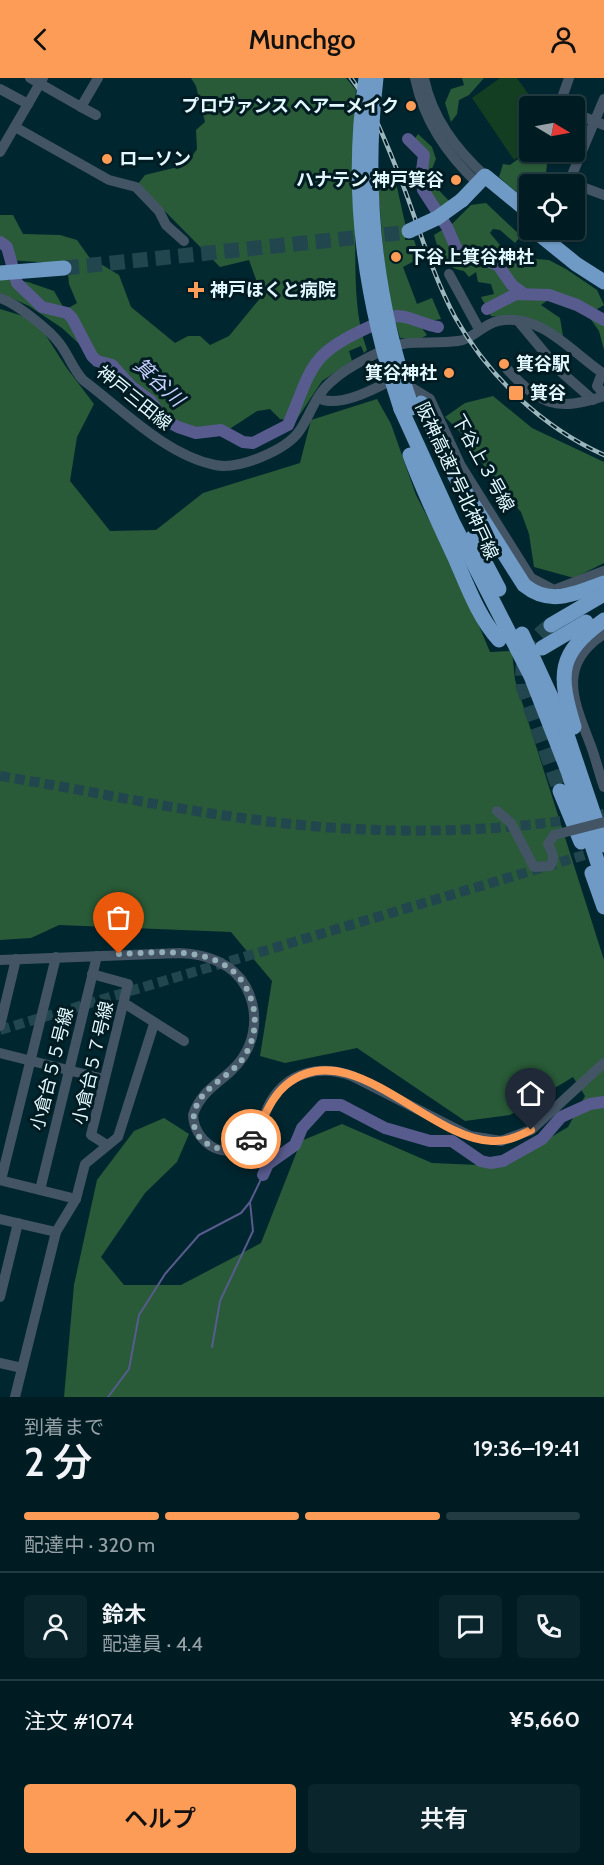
<!DOCTYPE html>
<html lang="ja">
<meta charset="utf-8">
<style>
body{margin:0;font-family:Cabin,"Noto Sans JP",sans-serif;background:#0a252b;color:#f1f3f6;height:100vh;display:flex;flex-direction:column;font-size:22px;white-space:nowrap}
*{box-sizing:border-box;margin:0}
p{font-size:20px;color:#95a1a6}
.icon{flex:none;width:33px;height:33px;fill:none;stroke:currentColor;stroke-width:2;stroke-linecap:round;stroke-linejoin:round}
.map{position:relative;height:1319px;overflow:hidden}
.side{display:flex;flex-direction:column;background:#001c23;flex:1}
.side>*{flex:none}
.needle{width:39px;rotate:100deg}
.tools{position:absolute;left:519px;top:18px;display:grid;gap:12px}
.tools a{display:grid;place-items:center;width:66px;height:66px;border-radius:6px;background:#001c23;box-shadow:0 2px 4px #0004,0 0 0 2px #223a41;font-size:30px}
.pin{position:absolute;display:grid;place-items:center;width:51px;height:51px;color:#fff;margin:-62px -26px;border-radius:50% 50% 50% 0;rotate:-45deg;box-shadow:0 0 6px #0007}
.pin .icon{rotate:45deg}
.courier{position:absolute;display:grid;place-items:center;width:60px;height:60px;margin:-30px;border:4px solid #fd9c56;border-radius:50%;background:#fff;color:#222;box-shadow:0 2px 8px #0007}
.summary em{font-style:normal;font-weight:600}
.summary div{display:flex;flex-direction:column-reverse}
.summary{display:flex;align-items:center;justify-content:space-between;height:102px;padding:0 24px}
h1{font-size:39px;font-weight:600;line-height:45px}
.bar{display:grid;grid-template-columns:repeat(4,1fr);gap:9px 6px;align-content:center;height:72px;padding:0 24px}
.bar i{height:8px;border-radius:4px;background:#223a41}
.bar .selected{background:#fd9c56}
.bar p{grid-column:span 4}
.line{display:flex;align-items:center;gap:15px;padding:0 24px;border-top:2px solid #223a41}
.line div{flex:1}
.round{display:grid;place-items:center;flex:none;width:63px;height:63px;border-radius:6px;background:#0a252b}
.cta{display:flex;gap:12px;margin-top:auto;padding:12px 24px}
.cta a{flex:1;height:69px;border-radius:6px;background:#fd9c56;color:#111;font-size:24px;font-weight:600;line-height:69px;text-align:center}
.cta a+a{background:#0a252b;color:#f1f3f6}
header{display:flex;justify-content:space-between;align-items:center;height:78px;padding:0 24px;background:#fd9c56;color:#111;font-size:27px;font-weight:600}
.map>svg:first-child{display:block}
.green{fill:#133e21}
.forest{fill:#295b38}
.lines{fill:none;stroke-linecap:round;stroke-linejoin:round}
.stream{stroke:#585b8d;stroke-width:2}
.river{stroke:#585b8d;stroke-width:12}
.minor-tunnel{stroke:#22464e;stroke-width:10;stroke-dasharray:10 5;stroke-linecap:butt}
.highway-tunnel{stroke:#22464e;stroke-width:15;stroke-dasharray:15 8;stroke-linecap:butt}
.minor{stroke:#435465;stroke-width:10}
.highway{stroke:#6e9ac5;stroke-width:15}
.rail-casing{stroke:#9cb6bd;stroke-width:4.5}
.rail{stroke:#001c22;stroke-width:2;stroke-dasharray:7;stroke-linecap:butt}
.minor-bridge{stroke:#435465;stroke-width:10}
.highway-bridge{stroke:#6e9ac5;stroke-width:15}
.done{stroke:#94aeb6;stroke-width:6;stroke-dasharray:0 10.8}
.route{stroke:#fd9c56;stroke-width:8}
.poi-dot{fill:#fd9c56;stroke:#001c22;stroke-width:2}
.labels{text-anchor:middle;dominant-baseline:central;stroke-width:6;stroke-linejoin:round;paint-order:stroke}
.poi-label{font-size:18px;font-weight:bold;fill:#e3f8fe;stroke:#001c22;text-anchor:start}
.street-label{font-size:18px;fill:#e3f8fe;stroke:#001c22}
.water-label{font-size:20px;font-style:italic;fill:#cacffe;stroke:#001c22}
</style>
<header><svg class="icon" aria-label="back" viewBox="0 0 24 24"><path d="M15 5l-7 7 7 7"/></svg>Munchgo<svg class="icon" aria-label="person" viewBox="0 0 24 24"><circle cx="12" cy="8" r="4"/><path d="M4 21q1-7 8-7t8 7"/></svg></header>
<div class="map">
<svg width="604" height="1319" viewBox="0 0 604 1319">
<rect width="100%" height="100%" fill="#00262f"/>
<polygon class="green" points="500,0 517,0 537,28 530,28 529,71 514,82 472,20"/>
<g class="forest">
<path d="M191 0H346L356 12C352 58 354 103 355 150 356 190 353 234 367 272L364 275 361 268 349 273 352 283 322 303 295 344 280 341 270 331 257 333 231 350 199 351 162 344 127 318 103 288 62 250 29 228 0 215V201L28 204 54 213 65 232 77 225 69 206 67 186 8 182 6 164H0V137H13L23 156 60 157 77 162 89 179 119 197 131 229 175 265 188 258H200L210 267 229 258 262 218 249 182 220 189 138 106 145 97 186 87 197 71 196 52 205 44 196 8Z"/>
<polygon points="462,0 484,0 469,17 459,22 457,36 451,44 445,25 451,11 464,7"/>
<path d="M418 56 432 69 436 81 431 93 432 105 450 124 440 132C424 110 422 104 425 77L414 62Z"/>
<polygon points="529,73 553,74 548,78 546,95 555,106 530,106 529,125 499,99 503,86 510,87"/>
<polygon points="394,96 405,145 405,162 414,162 420,180 403,189 417,226 432,220 441,241 418,245 427,257 418,262 400,260 387,216 378,109"/>
<path d="M486 125 521 158 515 165 500 152 493 151 490 155 510 179 549 182 566 191 597 212 604 227 594 233 604 247V272L599 253 577 222 558 215 541 227 560 240 563 258 514 240 491 238 481 219 494 216 491 206 478 204 476 194 469 199 464 193C442 189 440 177 434 157L452 146 471 127Z"/>
<polygon points="0,231 36,242 66,289 94,326 77,359 70,403 110,453 156,452 203,415 300,385 311,342 377,321 391,346 416,417 457,495 490,574 512,573 515,602 604,882 604,1319 64,1319 74,1207 97,1102 134,1053 164,1040 189,1056 177,1084 145,1115 101,1179 124,1207 181,1207 261,1165 301,1063 342,1046 432,1085 502,1088 568,1049 585,1018 573,999 510,1037 465,1043 357,970 285,985 260,978 272,903 231,854 59,847 31,860 0,862"/>
<polygon points="493,318 532,350 604,384 604,485 574,500 534,489 529,456 521,434 501,412 461,355 445,339 465,325"/>
</g>
<g class="lines">
<g class="stream">
<polyline points="212,1269 220,1223 253,1153 250,1124 263,1097"/>
<polyline points="108,1319 129,1291 139,1237 165,1196 199,1157 241,1135 250,1124"/>
</g>
<g class="river">
<polyline points="408,61 424,77 421,100 423,112 447,149 457,172 498,187 512,207 523,215"/>
<path d="M0 164 7 169 17 205 42 229 67 235 72 240 92 278 97 283 112 287 131 308 151 323 163 341 178 349 196 355 221 352 243 364 253 365 288 347C312 292 307 277 367 250 376 246 388 238 398 238 413 239 424 247 438 249"/>
<polyline points="487,231 516,216 549,217 577,227 604,242"/>
<polyline points="263,1097 268,1086 295,1067 302,1050 323,1027 341,1027 385,1050 430,1063 452,1063 481,1083 490,1085 503,1083 542,1061 561,1039 590,1026 604,1024"/>
</g>
<g class="minor-tunnel">
<path d="M0 698C81 711 161 729 242 740 362 757 485 758 604 736"/>
<polyline points="0,952 601,772"/>
</g>
<g class="highway-tunnel">
<polyline points="64,190 400,155"/>
<path d="M551 547C527 565 521 578 523 608L560 713"/>
</g>
<g class="minor">
<polyline points="30,0 81,29 98,0"/>
<path d="M415 0C424 43 446 75 478 106"/>
<path d="M424 0C432 40 456 71 485 98"/>
<polyline points="0,11 28,26 0,74"/>
<polyline points="604,21 569,104 604,117"/>
<polyline points="28,26 43,0"/>
<polyline points="566,28 563,17 569,0"/>
<polyline points="81,29 96,37"/>
<polyline points="574,35 604,47"/>
<polyline points="15,49 109,102 136,109 159,133 166,147 184,163"/>
<polyline points="449,196 479,251"/>
<path d="M0 220C16 225 50 252 60 266 69 278 73 291 83 302 123 332 166 377 215 387 239 392 287 372 300 352 311 336 315 317 332 303 347 289 388 267 409 265 425 264 442 265 458 263 472 262 483 246 498 243 541 234 572 275 604 296"/>
<polyline points="519,244 559,292 593,322"/>
<path d="M507 291C540 327 557 334 604 318"/>
<polyline points="602,295 597,308 604,316"/>
<path d="M318 320C340 331 376 310 396 300L430 321 461 388 531 500 554 512 604 493"/>
<path d="M604 556C556 587 574 624 591 668 596 682 599 695 604 709"/>
<path d="M497 733 511 745 534 789 550 788C556 780 552 774 548 766L554 757"/>
<path d="M0 882 180 875C206 876 233 885 246 909 261 938 255 971 231 993 216 1007 200 1015 193 1037 194 1062 221 1084 245 1066 259 1056 263 1037 271 1023 289 993 321 987 352 998L470 1058 501 1063 531 1052 604 985"/>
<polyline points="92,896 128,906 91,1057 107,1067"/>
<polyline points="124,925 184,963"/>
<polyline points="0,948 16,881"/>
<polyline points="0,975 104,1001"/>
<polyline points="0,1102 76,1121"/>
<polyline points="1,1102 56,879"/>
<polyline points="40,1112 97,878"/>
<polyline points="0,1141 56,1154"/>
<polyline points="0,1219 18,1145"/>
<polyline points="0,1285 22,1290"/>
<polyline points="15,1319 56,1154 76,1121 85,1086 118,1059 154,946"/>
</g>
<g class="highway">
<polyline points="462,122 485,98 530,135"/>
<polyline points="534,152 576,186 604,204"/>
<polyline points="0,195 64,190"/>
<path d="M421 325 455 398 524 507C551 529 575 515 604 505"/>
<polyline points="401,331 453,445 531,598 568,693 604,804"/>
<path d="M410 377C423 413 440 447 456 482 468 510 479 540 499 562"/>
<polyline points="472,460 499,511"/>
<polyline points="551,547 604,516"/>
<polyline points="522,556 563,645 604,767"/>
<polyline points="542,570 586,544"/>
<path d="M574 649C558 596 557 576 604 542"/>
<polyline points="560,713 581,764"/>
<polyline points="592,795 604,829"/>
</g>
<g class="rail-casing">
<path id="rail" d="M351 0C375 32 388 70 403 107 419 150 433 198 455 239 488 298 542 349 604 377"/>
</g>
<use href="#rail" class="rail"/>
<polyline class="minor-bridge" points="554,757 604,744"/>
<g class="highway-bridge">
<path d="M366 0C349 116 365 221 401 331"/>
<path d="M376 0C363 112 375 223 412 330"/>
<polyline points="409,153 437,140 462,122"/>
</g>
</g>
<g class="lines">
<path class="done" d="M119 876C167 874 232 865 251 921 258 941 255 961 244 979 231 999 202 1008 195 1032 185 1067 229 1083 251 1061"/>
<path class="route" d="M251 1061C264 1043 269 1021 286 1007 349 954 428 1061 492 1063 506 1064 519 1058 531 1052"/>
</g>
<g class="poi-dot">
<circle cx="411" cy="28" r="6"/>
<circle cx="107" cy="81" r="6"/>
<circle cx="456" cy="102" r="6"/>
<circle cx="396" cy="179" r="6"/>
<path d="M193 203h6v6h6v6h-6v6h-6v-6h-6v-6h6z"/>
<circle cx="504" cy="286" r="6"/>
<circle cx="449" cy="295" r="6"/>
<rect x="508" y="307" width="16" height="16" rx="3"/>
</g>
<g class="labels">
<g class="poi-label">
<text x="399" y="28" text-anchor="end">プロヴァンス ヘアーメイク</text>
<text x="119" y="81">ローソン</text>
<text x="444" y="102" text-anchor="end">ハナテン 神戸箕谷</text>
<text x="408" y="179">下谷上箕谷神社</text>
<text x="210" y="212">神戸ほくと病院</text>
<text x="516" y="286">箕谷駅</text>
<text x="437" y="295" text-anchor="end">箕谷神社</text>
<text x="530" y="315">箕谷</text>
</g>
<g class="street-label">
<text transform="translate(134 320) rotate(39)">神戸三田線</text>
<text transform="translate(483 385) rotate(61)">下谷上３号線</text>
<text transform="translate(457 403) rotate(65)">阪神高速7号北神戸線</text>
<text transform="translate(93 985) rotate(-77)">小倉台５７号線</text>
<text transform="translate(52 991) rotate(-76)">小倉台５５号線</text>
</g>
<g class="water-label">
<text transform="translate(159 304) rotate(43)">箕谷川</text>
</g>
</g>
</svg>
<div class="tools">
<a><svg class="needle" viewBox="-14 -14 28 28"><path d="M0-13l5 13h-10z" fill="#e53935"/><path d="M0 13l5-13h-10z" fill="#95a1a6"/></svg></a>
<a><svg class="icon" aria-label="locate" viewBox="0 0 24 24"><circle cx="12" cy="12" r="6"/><path d="M12 2v4M12 18v4M2 12h4M18 12h4"/></svg></a>
</div>
<div class="pin" style="left:119px;top:876px;background:#ea580c"><svg class="icon" aria-label="bag" viewBox="0 0 24 24"><path d="M5 8h14l-1 12H6zM9 8a3 3 0 0 1 6 0"/></svg></div>
<div class="pin" style="left:531px;top:1052px;background:#1f2937"><svg class="icon" aria-label="home" viewBox="0 0 24 24"><path d="M3 11l9-7 9 7M6 9v11h12V9"/></svg></div>
<div class="courier" style="left:251px;top:1061px"><svg class="icon" aria-label="car" viewBox="0 0 24 24"><path d="M5 17H2v-5l4-1 3-4h7l3 4 3 1v5h-3M9 17h6M6 11h13"/><circle cx="7" cy="17" r="2"/><circle cx="17" cy="17" r="2"/></svg></div>
</div>
<section class="side">
<div class="summary"><div><h1>2 分</h1><p>到着まで</p></div><em>19:36–19:41</em></div>
<div class="bar"><i class="selected"></i><i class="selected"></i><i class="selected"></i><i></i><p>配達中 · 320 m</p></div>
<div class="line" style="height:108px"><a class="round"><svg class="icon" aria-label="person" viewBox="0 0 24 24"><circle cx="12" cy="8" r="4"/><path d="M4 21q1-7 8-7t8 7"/></svg></a><div><b>鈴木</b><p>配達員 · 4.4</p></div><a class="round"><svg class="icon" aria-label="chat" viewBox="0 0 24 24"><path d="M4 5h16v11H9l-5 4z"/></svg></a><a class="round"><svg class="icon" aria-label="phone" viewBox="0 0 24 24"><path d="M5 4h4l2 5-3 2q2 4 5 5l2-3 5 2v4C11 20 4 13 5 4z"/></svg></a></div>
<div class="line" style="height:78px"><div>注文 #1074</div><b>¥5,660</b></div>
<div class="cta"><a>ヘルプ</a><a>共有</a></div>
</section>
